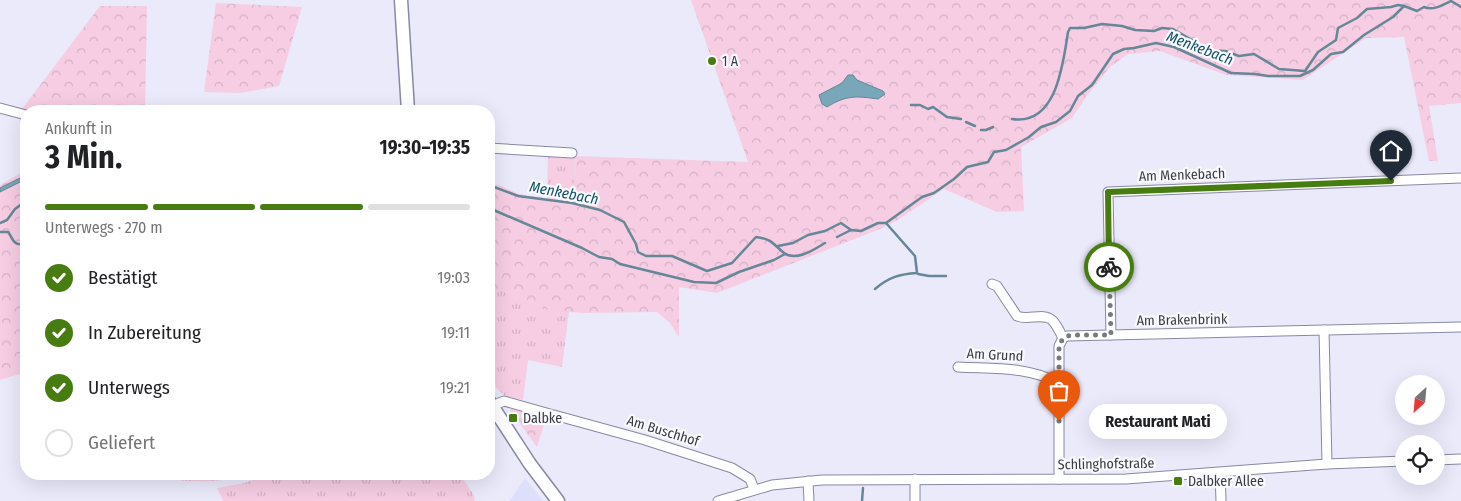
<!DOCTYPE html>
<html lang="de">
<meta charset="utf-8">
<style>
body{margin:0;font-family:"Fira Sans Condensed",sans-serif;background:#f6f6f6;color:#202124;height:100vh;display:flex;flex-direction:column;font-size:19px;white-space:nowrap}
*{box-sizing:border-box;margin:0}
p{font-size:16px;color:#757577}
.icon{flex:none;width:28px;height:28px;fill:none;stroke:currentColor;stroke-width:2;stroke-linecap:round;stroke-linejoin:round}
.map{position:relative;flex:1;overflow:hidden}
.details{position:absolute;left:20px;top:105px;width:475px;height:375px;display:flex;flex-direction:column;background:#fff;border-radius:20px;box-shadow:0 5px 20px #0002}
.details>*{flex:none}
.needle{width:32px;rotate:206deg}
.tools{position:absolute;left:1395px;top:375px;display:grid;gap:10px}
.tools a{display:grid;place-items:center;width:50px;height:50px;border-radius:50%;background:#fff;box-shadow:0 5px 20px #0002;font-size:25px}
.pin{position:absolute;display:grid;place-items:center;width:42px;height:42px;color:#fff;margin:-51px -21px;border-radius:50% 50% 50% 0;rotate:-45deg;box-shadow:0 0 5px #0007}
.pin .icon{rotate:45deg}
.courier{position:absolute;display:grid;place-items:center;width:50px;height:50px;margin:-25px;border:4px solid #477c10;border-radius:50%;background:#fff;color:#222;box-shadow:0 1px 6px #0007}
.bubble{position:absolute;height:35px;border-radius:18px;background:#fff;box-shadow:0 5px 20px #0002;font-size:16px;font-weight:700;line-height:35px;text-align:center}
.overview em{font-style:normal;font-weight:700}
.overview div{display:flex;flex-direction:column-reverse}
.overview{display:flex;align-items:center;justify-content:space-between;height:85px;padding:0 25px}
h1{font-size:32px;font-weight:700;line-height:38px}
.bar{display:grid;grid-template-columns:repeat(4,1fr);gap:8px 5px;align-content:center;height:60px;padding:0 25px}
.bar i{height:6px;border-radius:4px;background:#e0e0e0}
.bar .current{background:#477c10}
.bar p{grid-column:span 4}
ol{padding:0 25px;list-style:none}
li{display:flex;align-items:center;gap:15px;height:55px}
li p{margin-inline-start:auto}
li .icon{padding:5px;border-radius:50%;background:#477c10;color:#fff;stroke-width:4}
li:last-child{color:#757577}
li i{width:28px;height:28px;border:2px solid #e0e0e0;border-radius:50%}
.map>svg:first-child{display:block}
.built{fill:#dedffb}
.grass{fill:url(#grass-tufts)}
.forest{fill:url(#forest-crowns)}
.water{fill:#77a7b9;stroke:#658797}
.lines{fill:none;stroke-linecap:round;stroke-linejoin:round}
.stream{stroke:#658797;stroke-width:2.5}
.street-casing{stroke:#8888a2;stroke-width:11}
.secondary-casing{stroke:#8888a2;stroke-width:15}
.street{stroke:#fff;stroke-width:9}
.secondary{stroke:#fff;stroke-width:12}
.done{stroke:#797986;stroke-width:5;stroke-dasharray:0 9}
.route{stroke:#477c10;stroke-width:6}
.poi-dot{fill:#477c10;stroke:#f9f9ff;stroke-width:2}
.labels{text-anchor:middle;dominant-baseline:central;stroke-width:4.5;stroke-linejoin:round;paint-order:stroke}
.poi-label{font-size:14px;fill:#3c3c47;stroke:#f9f9ff;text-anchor:start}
.street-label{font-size:14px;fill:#3c3c47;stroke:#f9f9ff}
.water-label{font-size:15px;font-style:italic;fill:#145368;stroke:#f9f9ff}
</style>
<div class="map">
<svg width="1461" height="501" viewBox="0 0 1461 501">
<defs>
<pattern id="grass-tufts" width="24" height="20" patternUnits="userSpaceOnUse" patternTransform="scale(1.25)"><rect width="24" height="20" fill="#f6cde3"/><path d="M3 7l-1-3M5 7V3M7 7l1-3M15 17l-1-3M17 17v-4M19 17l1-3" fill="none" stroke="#d4b1c4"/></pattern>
<pattern id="forest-crowns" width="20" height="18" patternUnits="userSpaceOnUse" patternTransform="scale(1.25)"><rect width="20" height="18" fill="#f6cde3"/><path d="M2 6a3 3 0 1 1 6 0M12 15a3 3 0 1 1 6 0" fill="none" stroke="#d4b1c4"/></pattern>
</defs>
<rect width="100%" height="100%" fill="#eaeafb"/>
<polygon class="built" points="525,478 543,501 510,501"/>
<g class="grass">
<polygon points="548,155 575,156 573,203 547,198"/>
<path d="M501 290 522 297 550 311H569L562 367 528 360 523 400C517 399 509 398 504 395 477 377 492 321 493 294Z"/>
<path d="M136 474H251C213 486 175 481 136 474Z"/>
<polygon points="271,474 460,474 473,494 475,501 223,501 217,488 244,483"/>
</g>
<g class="forest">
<polygon points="691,0 1461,0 1461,103 1429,106 1438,161 1429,161 1404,37 1366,38 1303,80 1226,75 1160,51 1128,54 1110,67 1086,97 1072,118 1021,147 1024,211 997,212 944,189 896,221 880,229 717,293 679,287 679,337 670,323 657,312 585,313 550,311 522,297 501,290 493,294 492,312 489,322 489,183 499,185 519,194 573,203 575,156 748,162"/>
<polygon points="216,3 302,7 279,86 240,93 204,92"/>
<polygon points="100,6 147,6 145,111 31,111 22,109"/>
<polygon points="26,170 26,372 0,380 0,185"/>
<polygon points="513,408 541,417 544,424 537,447 510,410"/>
</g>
<g class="water">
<path d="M848 75H853L857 80 883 91 885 94 878 99C857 96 846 95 827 107L822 104 819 95 842 83Z"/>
<polygon points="26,175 26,179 0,192 0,188"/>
</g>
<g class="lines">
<g class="stream">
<polyline points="911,105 920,105 928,109 933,107 947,117 961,119"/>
<path d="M1012 119C1057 126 1063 63 1068 32L1070 28H1084L1102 24 1122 26 1135 30 1154 31 1162 28 1173 29 1192 40 1201 50 1225 51 1239 56 1254 54 1279 69 1305 71 1318 52 1336 40 1338 28 1357 18 1367 9 1391 7 1398 5 1404 6"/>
<polyline points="966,122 975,126"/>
<polyline points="981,130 986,130 993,127"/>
<path d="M489 185 518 196 572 203 600 210 624 222 636 244 638 252 646 256H672L707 271 732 263 756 237C772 239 773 244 784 253 796 262 815 249 825 243"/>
<polyline points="489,208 582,248 599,257 612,259 620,264 694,282 716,283 739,272 774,260 785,254"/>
<polyline points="0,223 7,220 15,209 26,201"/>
<path d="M0 232H8C13 238 13 246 23 244L26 240"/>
<path d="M837 237 851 230 861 231 878 223H886L922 197 934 193 954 179 967 167 988 162 994 152 1006 150 1029 137 1041 127 1056 122 1070 111 1078 96 1092 85 1113 54 1124 49 1134 48 1156 43 1174 47 1231 73 1255 74 1268 76H1300L1313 70 1331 54 1343 52 1364 35 1393 17 1404 6 1417 11 1424 7C1433 11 1443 5 1451 1L1461 7"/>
<polyline points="778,246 793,243 808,235 825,231 841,223 851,230"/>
<polyline points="918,274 929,276 946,276"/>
<path d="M875 289C889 277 900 274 917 273L915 256 886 223"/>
<polyline points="862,501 863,488"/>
</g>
<g class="street-casing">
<g id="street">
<polyline points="0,108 26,115"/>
<polyline points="489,148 572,153"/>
<path d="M992 284 997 286 1017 316C1028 321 1043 312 1052 320 1057 325 1060 332 1063 338"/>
<polyline points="1324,330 1327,464"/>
<polyline points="1111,335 1108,192 1461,178"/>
<path d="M958 367C993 369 1027 366 1059 383"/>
<polyline points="492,406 504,401 550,414"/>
<polyline points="554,415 645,440 732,468 750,479 754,489"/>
<polyline points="1436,460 1461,459"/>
<polyline points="1220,473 1221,501"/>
<polyline points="1059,479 1059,346 1063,338 1067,336 1461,327"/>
<polyline points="808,481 809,501"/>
<polyline points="718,501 772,485 822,480 1126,479 1327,464 1404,461"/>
<polyline points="915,501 915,479"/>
</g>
</g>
<g class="secondary-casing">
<g id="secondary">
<polyline points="401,0 408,111"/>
<polyline points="489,401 530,464 558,501"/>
</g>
</g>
<use href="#street" class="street"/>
<use href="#secondary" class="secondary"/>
</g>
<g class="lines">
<polyline class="done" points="1059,421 1059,346 1063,338 1071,335 1111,335 1109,267"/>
<polyline class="route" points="1109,267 1108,192 1391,181"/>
</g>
<g class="poi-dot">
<circle cx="712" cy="61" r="5"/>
<rect x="508" y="413" width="10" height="10" rx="2.5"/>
<rect x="1173" y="476" width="10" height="10" rx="2.5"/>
</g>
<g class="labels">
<g class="poi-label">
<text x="722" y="61">1 A</text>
<text x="523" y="418">Dalbke</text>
<text x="1188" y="481">Dalbker Allee</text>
</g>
<g class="street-label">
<text transform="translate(1182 175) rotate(-2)">Am Menkebach</text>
<text transform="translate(1182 320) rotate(-1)">Am Brakenbrink</text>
<text transform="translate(995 355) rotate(3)">Am Grund</text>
<text transform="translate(663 431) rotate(17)">Am Buschhof</text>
<text transform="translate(1106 464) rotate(-1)">Schlinghofstraße</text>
</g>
<g class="water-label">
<text transform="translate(1200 48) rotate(21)">Menkebach</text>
<text transform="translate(564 193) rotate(11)">Menkebach</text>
</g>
</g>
</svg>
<div class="tools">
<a><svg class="needle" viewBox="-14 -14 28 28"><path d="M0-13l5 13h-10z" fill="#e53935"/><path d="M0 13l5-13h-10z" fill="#757577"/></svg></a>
<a><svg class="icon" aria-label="locate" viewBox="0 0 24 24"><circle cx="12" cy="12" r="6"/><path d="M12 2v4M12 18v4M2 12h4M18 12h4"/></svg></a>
</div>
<div class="pin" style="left:1059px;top:421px;background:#ea580c"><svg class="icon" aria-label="bag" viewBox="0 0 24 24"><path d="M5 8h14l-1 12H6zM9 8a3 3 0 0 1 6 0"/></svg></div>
<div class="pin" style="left:1391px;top:181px;background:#1f2937"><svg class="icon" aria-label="home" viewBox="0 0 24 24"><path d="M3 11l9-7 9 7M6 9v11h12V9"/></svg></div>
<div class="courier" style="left:1109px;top:267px"><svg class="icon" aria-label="bike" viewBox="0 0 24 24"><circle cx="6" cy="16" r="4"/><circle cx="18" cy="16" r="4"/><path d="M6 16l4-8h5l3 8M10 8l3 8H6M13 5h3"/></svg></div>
<div class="bubble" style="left:1089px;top:404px;width:138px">Restaurant Mati</div>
<section class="details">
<div class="overview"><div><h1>3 Min.</h1><p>Ankunft in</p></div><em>19:30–19:35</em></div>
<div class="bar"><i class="current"></i><i class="current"></i><i class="current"></i><i></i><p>Unterwegs · 270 m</p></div>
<ol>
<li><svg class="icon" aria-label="check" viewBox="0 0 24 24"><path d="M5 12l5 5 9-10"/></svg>Bestätigt<p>19:03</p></li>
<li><svg class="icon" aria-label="check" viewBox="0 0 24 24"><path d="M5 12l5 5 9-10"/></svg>In Zubereitung<p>19:11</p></li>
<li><svg class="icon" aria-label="check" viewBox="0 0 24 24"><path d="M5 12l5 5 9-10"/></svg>Unterwegs<p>19:21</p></li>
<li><i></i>Geliefert</li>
</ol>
</section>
</div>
